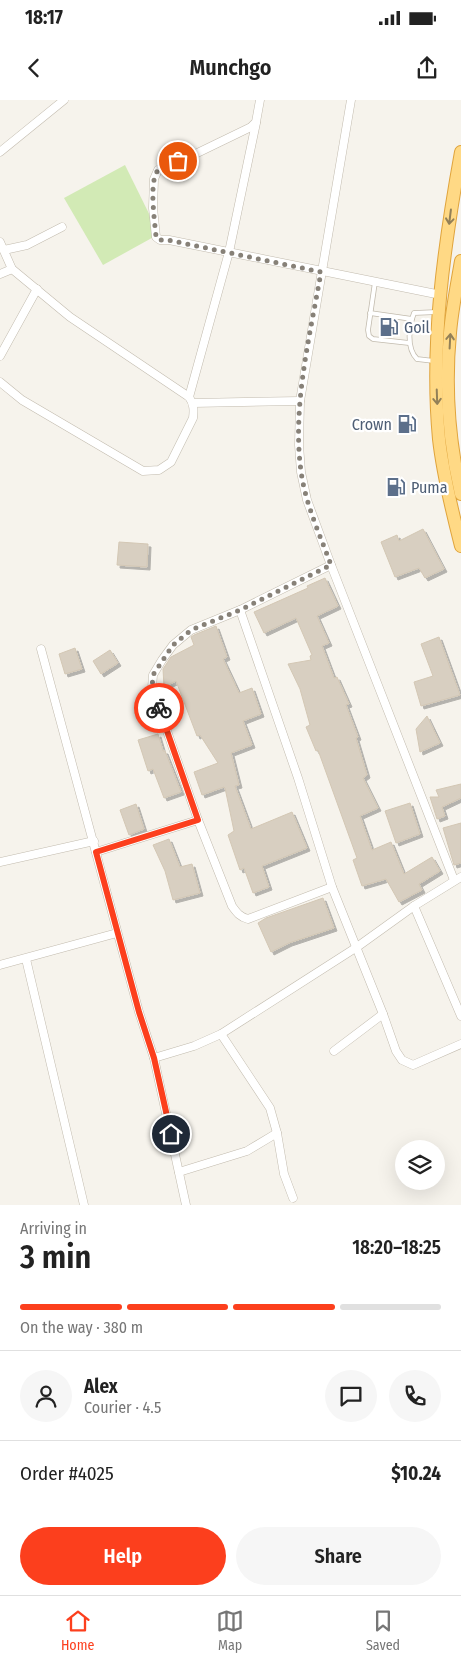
<!DOCTYPE html>
<meta charset="utf-8">
<style>
body{margin:0;font-family:"Fira Sans Condensed",sans-serif;background:#f6f6f6;color:#222;height:100vh;display:flex;flex-direction:column;font-size:19px;white-space:nowrap}
*{box-sizing:border-box;margin:0}
p{font-size:16px;color:#767676}
.icon{flex:none;width:28px;height:28px;fill:none;stroke:currentColor;stroke-width:2;stroke-linecap:round;stroke-linejoin:round}
.map{position:relative;height:1105px;overflow:hidden}
.panel{display:flex;flex-direction:column;background:#fff;flex:1}
.panel>*{flex:none}
.buttons{position:absolute;left:395px;top:1040px;display:grid;gap:10px}
.buttons a{display:grid;place-items:center;width:50px;height:50px;border-radius:50%;background:#fff;box-shadow:0 5px 20px #0002;font-size:25px}
.pin{position:absolute;display:grid;place-items:center;width:42px;height:42px;color:#fff;margin:-21px;border:2px solid #fff;border-radius:50%;box-shadow:0 1px 5px #0007}
.courier{position:absolute;display:grid;place-items:center;width:50px;height:50px;margin:-25px;border:4px solid #fc3f1d;border-radius:50%;background:#fff;color:#222;box-shadow:0 1px 6px #0007}
.head em{font-style:normal;font-weight:600}
.head div{display:flex;flex-direction:column-reverse}
.head{display:flex;align-items:center;justify-content:space-between;height:85px;padding:0 20px}
h1{font-size:32px;font-weight:600;line-height:38px}
.bar{display:grid;grid-template-columns:repeat(4,1fr);gap:8px 5px;align-content:center;height:60px;padding:0 20px}
.bar i{height:6px;border-radius:4px;background:#e0e0e0}
.bar .active{background:#fc3f1d}
.bar p{grid-column:span 4}
.line{display:flex;align-items:center;gap:12px;padding:0 20px;border-top:1px solid #e0e0e0}
.line div{flex:1}
.round{display:grid;place-items:center;flex:none;width:52px;height:52px;border-radius:26px;background:#f6f6f6}
.primary-button{display:flex;gap:10px;margin-top:auto;padding:10px 20px}
.primary-button a{flex:1;height:58px;border-radius:30px;background:#fc3f1d;color:#fff;font-size:20px;font-weight:600;line-height:58px;text-align:center}
.primary-button a+a{background:#f6f6f6;color:#222}
.status{display:flex;justify-content:space-between;align-items:center;height:35px;padding:0 25px;background:#fff;direction:ltr}
.status svg{height:14px;fill:currentColor}
header{display:flex;justify-content:space-between;align-items:center;height:65px;padding:0 20px;background:#fff;font-size:22px;font-weight:600}
.tab-bar{display:flex;justify-content:space-around;align-items:center;height:70px;border-top:1px solid #e0e0e0;background:#fff;font-size:14px;color:#767676}
.tab-bar a{display:grid;justify-items:center;gap:2px}
.tab-bar .active{color:#fc3f1d}
.map>svg:first-child{display:block}
.green{fill:#d2eab5}
.building{fill:#d8cfc1;stroke:#d3c7b4;filter:url(#shadow)}
.lines{fill:none;stroke-linecap:round;stroke-linejoin:round}
.service-casing{stroke:#c2bbae;stroke-width:5.5}
.minor-casing{stroke:#c2bbae;stroke-width:9}
.trunk-casing{stroke:#e0a43c;stroke-width:14}
.service{stroke:#fff;stroke-width:4}
.minor{stroke:#fff;stroke-width:8}
.trunk{stroke:#ffd985;stroke-width:12}
.oneway{stroke:#938057}
.done{stroke:#878178;stroke-width:5;stroke-dasharray:0 9}
.route{stroke:#fc3f1d;stroke-width:6}
.labels{text-anchor:middle;dominant-baseline:central;stroke-width:4.5;stroke-linejoin:round;paint-order:stroke}
.service-label{font-size:16px;fill:#4e5e75;stroke:#fff;text-anchor:start}
</style>
<div class="status"><b>18:17</b><svg viewBox="0 0 49 12"><path d="M0 12V9h3v3zM5 12V6h3v6zM10 12V3h3v9zM15 12V0h3v12zM26 1h20v11H26zM47 4h2v5h-2z"/></svg></div>
<header><svg class="icon" aria-label="back" viewBox="0 0 24 24"><path d="M15 5l-7 7 7 7"/></svg>Munchgo<svg class="icon" aria-label="share" viewBox="0 0 24 24"><path d="M12 15V3M7 8l5-5 5 5M5 13v7h14v-7"/></svg></header>
<div class="map">
<svg width="461" height="1105" viewBox="0 0 461 1105">
<defs>
<filter id="shadow"><feDropShadow dx="3" dy="3" stdDeviation="0" flood-color="#0004"/></filter>
</defs>
<rect width="100%" height="100%" fill="#f6f3ec"/>
<polygon class="green" points="125,65 159,134 103,165 64,98"/>
<g class="building">
<polygon points="423,429 444,469 425,478 419,468 395,477 381,442 397,435 399,441"/>
<polygon points="119,442 148,444 147,467 117,465"/>
<polygon points="325,478 338,506 317,516 329,543 322,546 334,578 337,577 349,604 346,605 358,637 356,638 367,675 363,678 378,708 360,716 372,750 391,742 404,774 432,757 440,771 419,784 422,790 399,802 386,779 362,786 353,760 357,758 318,650 316,651 306,627 310,625 300,589 288,564 311,560 310,556 312,555 296,518 264,533 254,512 308,488 307,486"/>
<polygon points="216,526 227,557 223,559 239,593 252,588 261,614 243,621 252,645 231,653 239,685 235,686 251,729 292,712 307,748 262,766 269,787 253,793 244,768 240,770 228,735 234,731 225,688 224,687 202,695 194,672 218,663 200,635 197,636 176,581 164,587 163,569 171,557 194,545 191,537 194,535"/>
<polygon points="439,537 460,595 421,606 414,582 433,576 421,544"/>
<polygon points="75,548 82,569 65,574 59,554"/>
<polygon points="110,550 118,563 101,574 93,561"/>
<polygon points="427,616 440,643 420,652 416,629"/>
<polygon points="158,634 163,651 165,651 181,692 164,698 153,669 148,671 138,640"/>
<polygon points="461,684 461,698 442,707 445,716 437,719 430,697 439,697 436,690"/>
<polygon points="410,703 420,734 396,743 385,711"/>
<polygon points="136,704 144,729 129,735 120,710"/>
<polygon points="461,723 461,763 454,765 443,728"/>
<polygon points="169,739 180,767 192,764 200,793 173,800 165,771 153,745"/>
<polygon points="323,798 334,828 289,843 271,852 258,823 266,818"/>
</g>
<g class="lines">
<g class="service-casing">
<g id="service">
<polyline points="375,182 368,230 369,236 373,239 409,243"/>
<polyline points="370,213 412,219"/>
<path d="M434 261 417 259C406 248 409 226 414 213L437 212"/>
</g>
</g>
<g class="minor-casing">
<g id="minor">
<polyline points="260,0 256,22 251,27 187,58 168,64 158,70 154,79 153,108 156,137 160,140 169,140 441,195"/>
<polyline points="351,0 300,301 299,345 301,372 307,400 331,465 454,780"/>
<polyline points="0,52 64,0"/>
<path d="M0 142 12 169 70 217 189 297C194 304 194 310 193 318L171 362 159 370 143 371 22 300 0 282"/>
<polyline points="4,150 27,145 62,127"/>
<polyline points="0,174 12,169"/>
<polyline points="0,256 37,189"/>
<polyline points="189,297 229,152 256,23"/>
<polyline points="193,303 300,301"/>
<path d="M331 465 240 510 191 530 173 545 162 560 153 575 152 588 198 720 232 806C237 813 240 817 248 819L332 787"/>
<polyline points="240,510 298,678 332,787 383,914 334,951"/>
<polyline points="41,549 139,912 154,958 194,946 221,934 357,847 414,806 461,777"/>
<polyline points="96,752 198,720"/>
<polyline points="0,762 94,741"/>
<polyline points="414,806 461,916"/>
<polyline points="26,859 84,1105"/>
<polyline points="0,865 117,833"/>
<polyline points="383,914 396,951 402,960 413,965 461,944"/>
<polyline points="221,934 270,1008 277,1033 284,1074 293,1098"/>
<polyline points="154,958 186,1105"/>
<polyline points="179,1072 247,1051 277,1033"/>
</g>
</g>
<g class="trunk-casing">
<g id="trunk">
<path d="M461 52C444 146 430 243 439 339 443 375 452 411 461 446"/>
<path d="M461 161C457 185 452 209 450 233 445 286 449 342 461 394"/>
</g>
</g>
<use href="#service" class="service"/>
<use href="#minor" class="minor"/>
<use href="#trunk" class="trunk"/>
</g>
<defs><path id="oneway-shaft" d="M-6 0H5M1.5-3L5.5 0L1.5 3" fill="none" stroke-width="1.6" stroke-linecap="round" stroke-linejoin="round" transform="scale(1.25)"/></defs>
<g class="oneway">
<use href="#oneway-shaft" transform="translate(450 117) rotate(97)"/>
<use href="#oneway-shaft" transform="translate(450 241) rotate(-87)"/>
<use href="#oneway-shaft" transform="translate(437 297) rotate(88)"/>
</g>
<g class="lines">
<path class="done" d="M159 608 152 588 153 575 173 545 191 530 240 510 331 465C320 435 305 403 301 371 292 306 310 236 321 172L168 140H160L156 137C155 122 148 79 159 69 164 65 172 63 178 61"/>
<polyline class="route" points="159,608 198,720 96,752 139,912 154,958 171,1034"/>
</g>
<defs>
<g id="fuel-bare" transform="scale(1.5)"><path d="M-5.5-6h7V0h2V4h1.3V-2.5L3-4.5l.8-.8L6-3V5H2.5V1h-1V6h-7ZM-4.2-4.7v3.2H.2V-4.7Z" fill="#5c6f8a" stroke="#fff" stroke-width="2.5" paint-order="stroke"/></g>
</defs>
<g fill-rule="evenodd">
<use href="#fuel-bare" x="389" y="227"/>
<use href="#fuel-bare" x="407" y="324"/>
<use href="#fuel-bare" x="396" y="387"/>
</g>
<g class="labels">
<g class="service-label">
<text x="404" y="227">Goil</text>
<text x="392" y="324" text-anchor="end">Crown</text>
<text x="411" y="387">Puma</text>
</g>
</g>
</svg>
<div class="buttons">
<a><svg class="icon" aria-label="layers" viewBox="0 0 24 24"><path d="M12 4l9 5-9 5-9-5zM3 14l9 5 9-5"/></svg></a>
</div>
<div class="pin" style="left:178px;top:61px;background:#ea580c"><svg class="icon" aria-label="bag" viewBox="0 0 24 24"><path d="M5 8h14l-1 12H6zM9 8a3 3 0 0 1 6 0"/></svg></div>
<div class="pin" style="left:171px;top:1034px;background:#1f2937"><svg class="icon" aria-label="home" viewBox="0 0 24 24"><path d="M3 11l9-7 9 7M6 9v11h12V9"/></svg></div>
<div class="courier" style="left:159px;top:608px"><svg class="icon" aria-label="bike" viewBox="0 0 24 24"><circle cx="6" cy="16" r="4"/><circle cx="18" cy="16" r="4"/><path d="M6 16l4-8h5l3 8M10 8l3 8H6M13 5h3"/></svg></div>
</div>
<section class="panel">
<div class="head"><div><h1>3 min</h1><p>Arriving in</p></div><em>18:20–18:25</em></div>
<div class="bar"><i class="active"></i><i class="active"></i><i class="active"></i><i></i><p>On the way · 380 m</p></div>
<div class="line" style="height:90px"><a class="round"><svg class="icon" aria-label="person" viewBox="0 0 24 24"><circle cx="12" cy="8" r="4"/><path d="M4 21q1-7 8-7t8 7"/></svg></a><div><b>Alex</b><p>Courier · 4.5</p></div><a class="round"><svg class="icon" aria-label="chat" viewBox="0 0 24 24"><path d="M4 5h16v11H9l-5 4z"/></svg></a><a class="round"><svg class="icon" aria-label="phone" viewBox="0 0 24 24"><path d="M5 4h4l2 5-3 2q2 4 5 5l2-3 5 2v4C11 20 4 13 5 4z"/></svg></a></div>
<div class="line" style="height:65px"><div>Order #4025</div><b>$10.24</b></div>
<div class="primary-button"><a>Help</a><a>Share</a></div>
</section>
<nav class="tab-bar">
<a class="active"><svg class="icon" aria-label="home" viewBox="0 0 24 24"><path d="M3 11l9-7 9 7M6 9v11h12V9"/></svg>Home</a>
<a><svg class="icon" aria-label="map" viewBox="0 0 24 24"><path d="M3 6l6-2 6 2 6-2v14l-6 2-6-2-6 2zM9 4v14M15 6v14"/></svg>Map</a>
<a><svg class="icon" aria-label="saved" viewBox="0 0 24 24"><path d="M7 4h10v16l-5-4-5 4z"/></svg>Saved</a>
</nav>
